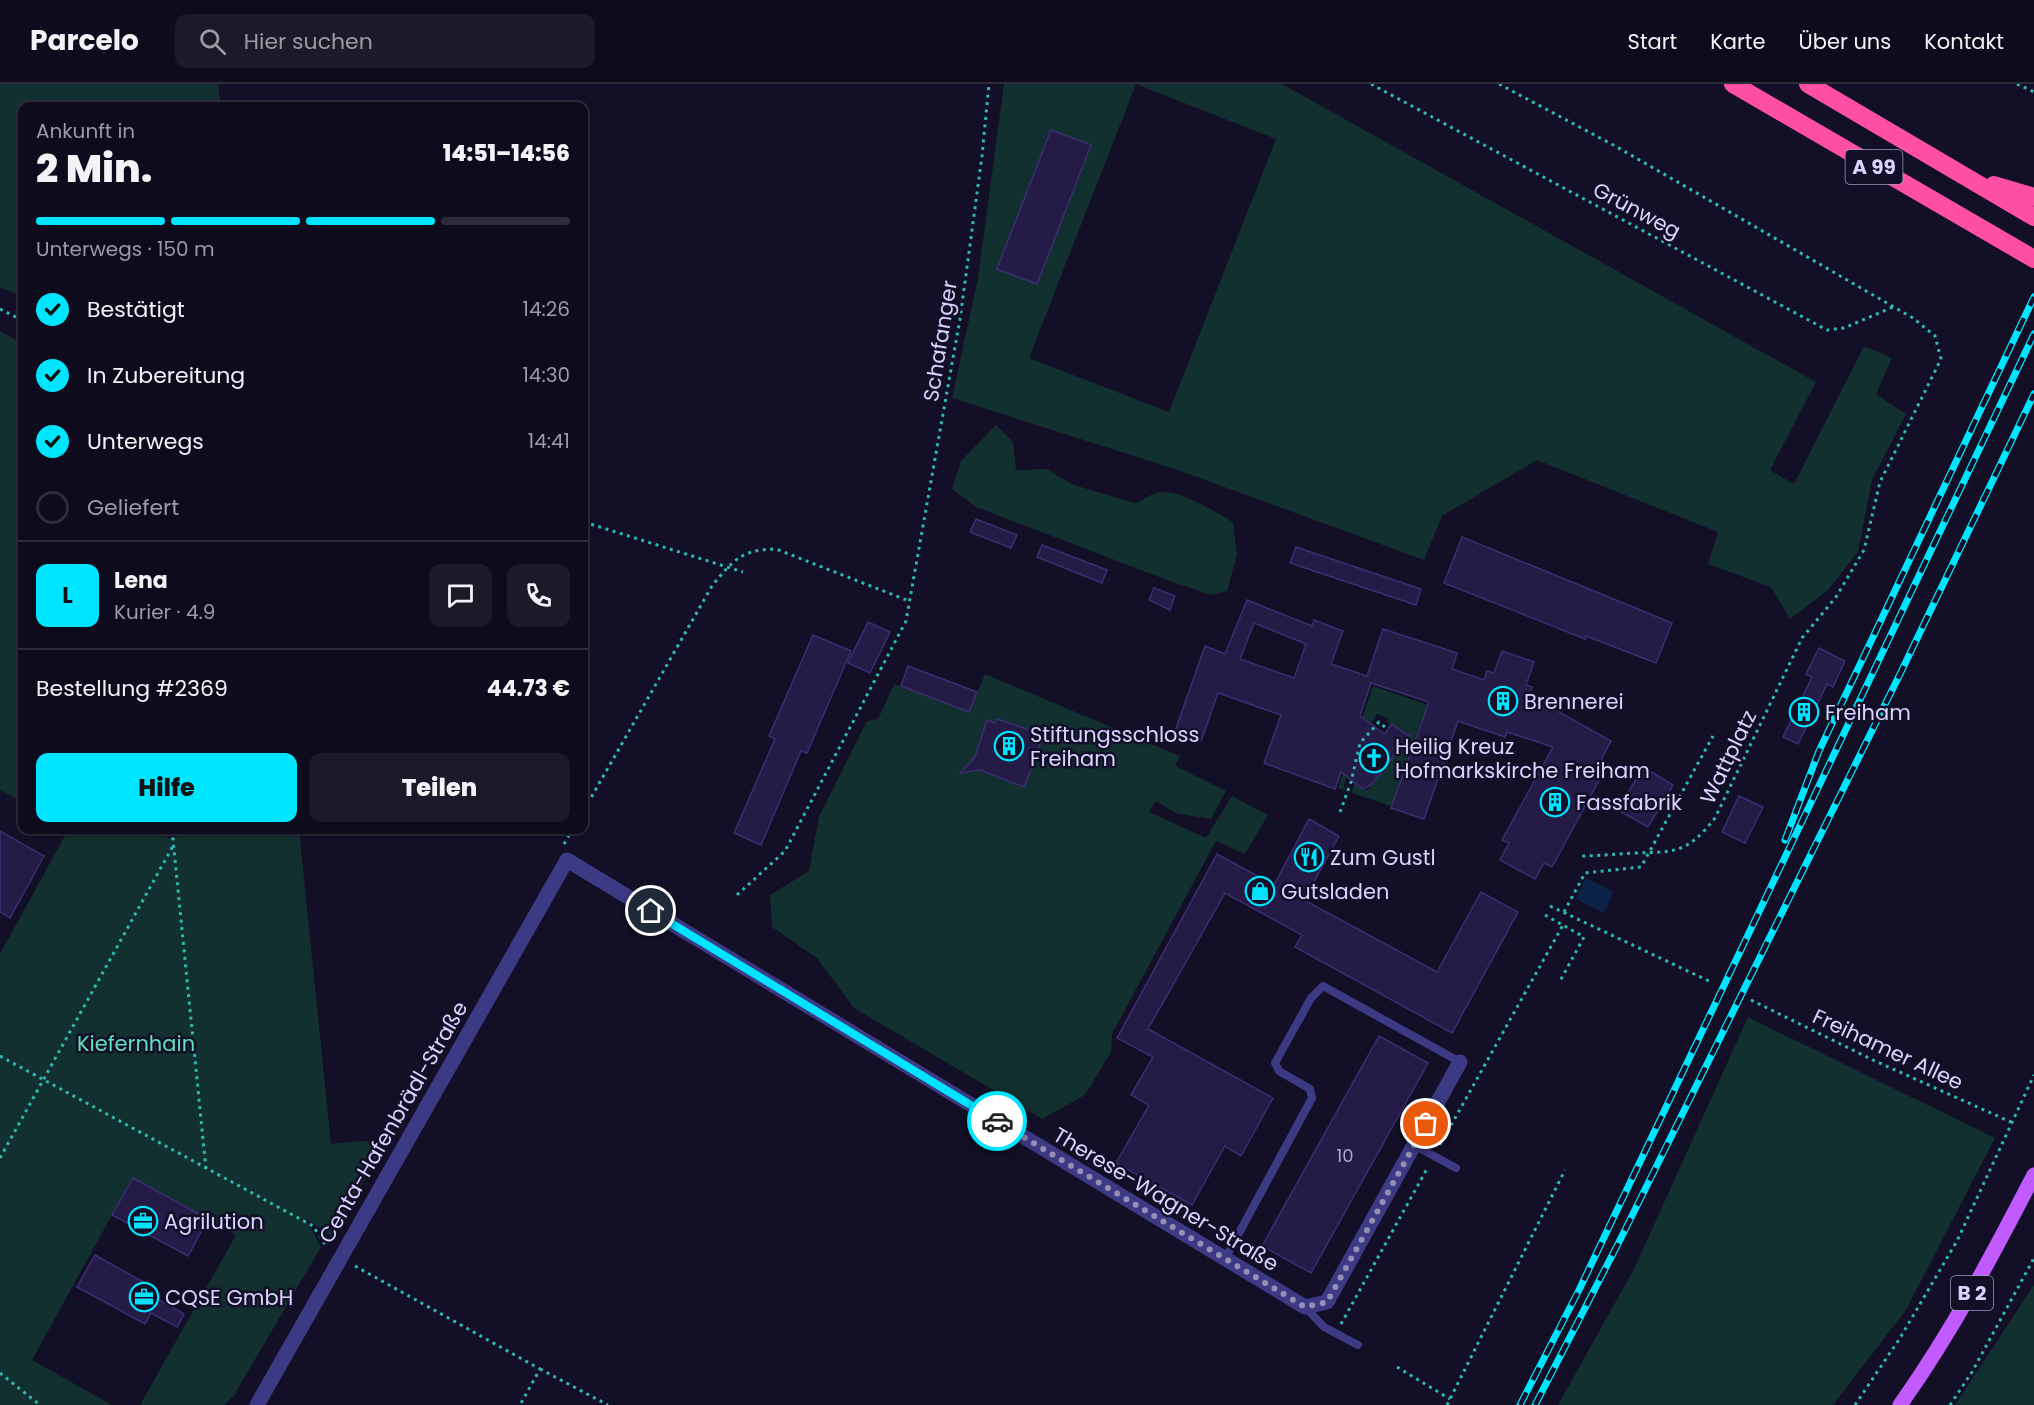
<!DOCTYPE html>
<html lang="de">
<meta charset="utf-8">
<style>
body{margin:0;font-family:Poppins,sans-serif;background:#1c1929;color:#f1f3f6;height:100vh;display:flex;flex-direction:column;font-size:22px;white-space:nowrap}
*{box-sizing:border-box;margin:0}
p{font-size:20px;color:#9b9ba3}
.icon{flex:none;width:33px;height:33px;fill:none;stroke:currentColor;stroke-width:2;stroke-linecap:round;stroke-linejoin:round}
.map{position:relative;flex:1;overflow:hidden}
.details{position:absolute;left:18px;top:18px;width:570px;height:732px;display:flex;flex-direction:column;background:#0e0b1c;border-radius:12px;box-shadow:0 2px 4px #0004,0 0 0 2px #2e2b3b}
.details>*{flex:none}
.pin{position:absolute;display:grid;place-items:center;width:51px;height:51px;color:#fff;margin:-26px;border:3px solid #fff;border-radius:50%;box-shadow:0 2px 6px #0007}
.courier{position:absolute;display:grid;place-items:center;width:60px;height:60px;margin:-30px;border:4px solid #00e5ff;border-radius:50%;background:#fff;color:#222;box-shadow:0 2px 8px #0007}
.headline em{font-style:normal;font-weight:800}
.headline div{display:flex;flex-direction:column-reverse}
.headline{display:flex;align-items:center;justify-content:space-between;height:102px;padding:0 18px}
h1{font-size:39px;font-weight:800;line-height:45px}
.bar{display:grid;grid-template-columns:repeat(4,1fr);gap:9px 6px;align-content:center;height:72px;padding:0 18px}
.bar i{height:8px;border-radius:4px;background:#2e2b3b}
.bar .current{background:#00e5ff}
.bar p{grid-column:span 4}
.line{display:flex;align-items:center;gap:15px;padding:0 18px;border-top:2px solid #2e2b3b}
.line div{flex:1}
.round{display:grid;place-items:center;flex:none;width:63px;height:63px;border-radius:12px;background:#1c1929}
ol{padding:0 18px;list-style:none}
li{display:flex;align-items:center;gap:18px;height:66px}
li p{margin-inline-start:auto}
li .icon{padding:6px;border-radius:50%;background:#00e5ff;color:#111;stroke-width:4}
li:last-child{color:#9b9ba3}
li i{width:33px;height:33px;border:3px solid #2e2b3b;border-radius:50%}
.primary-button{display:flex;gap:12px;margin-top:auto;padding:12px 18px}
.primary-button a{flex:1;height:69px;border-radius:12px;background:#00e5ff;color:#111;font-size:24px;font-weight:800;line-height:69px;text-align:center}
.primary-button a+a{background:#1c1929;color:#f1f3f6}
header{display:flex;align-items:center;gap:36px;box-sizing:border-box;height:84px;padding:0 30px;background:#0e0b1c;border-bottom:2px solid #2e2b3b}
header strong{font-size:28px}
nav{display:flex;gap:33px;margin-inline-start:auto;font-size:21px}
.search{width:420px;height:54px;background:#1c1929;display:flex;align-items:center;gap:15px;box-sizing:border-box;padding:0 21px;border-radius:12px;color:#9b9ba3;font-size:22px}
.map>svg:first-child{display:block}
.green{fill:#12302f;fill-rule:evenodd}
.water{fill:#0c2248}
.building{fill:#241b47;stroke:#3b2d73;stroke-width:1.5;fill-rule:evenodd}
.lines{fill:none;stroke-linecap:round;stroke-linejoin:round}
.path{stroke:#2fb8b0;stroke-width:3;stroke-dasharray:3 4.5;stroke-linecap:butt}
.lane{stroke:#3d3a85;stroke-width:8}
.street{stroke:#3d3a85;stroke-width:15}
.primary{stroke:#c25bff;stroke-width:15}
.highway{stroke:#ff4fa3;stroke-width:18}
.rail-casing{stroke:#00e5ff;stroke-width:7}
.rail{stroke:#130f26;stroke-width:4.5;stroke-dasharray:14;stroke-linecap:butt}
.done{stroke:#948fb3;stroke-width:6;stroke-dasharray:0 10.8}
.route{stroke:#00e5ff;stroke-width:8}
.labels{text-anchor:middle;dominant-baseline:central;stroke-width:5;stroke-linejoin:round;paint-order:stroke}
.number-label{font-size:18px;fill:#aca6d1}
.shield{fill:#130f26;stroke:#9e99be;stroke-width:1.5}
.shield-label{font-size:20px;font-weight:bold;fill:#d9d4ff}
.street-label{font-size:21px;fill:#d9d4ff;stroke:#130f26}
.poi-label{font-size:21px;fill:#d9d4ff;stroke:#130f26;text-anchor:start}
.park-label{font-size:21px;fill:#5fe0c0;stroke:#130f26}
</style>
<header>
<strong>Parcelo</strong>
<div class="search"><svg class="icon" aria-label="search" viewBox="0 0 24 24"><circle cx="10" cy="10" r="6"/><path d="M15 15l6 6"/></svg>Hier suchen</div>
<nav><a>Start</a><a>Karte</a><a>Über uns</a><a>Kontakt</a></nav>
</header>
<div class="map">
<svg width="2034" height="1321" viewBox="0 0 2034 1321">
<rect width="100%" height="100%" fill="#130f26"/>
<g class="green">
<polygon points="0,0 218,0 221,22 22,22 22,213 0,203"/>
<path d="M1004 0H1282L1816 298 1770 386 1794 400 1864 262 1892 274 1876 310 1906 330 1872 396 1858 468 1827 507 1790 535 1771 503 1708 480 1718 448 1537 376 1442 432 1424 476 1178 386 952 314 978 194ZM1136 0 1276 55 1169 328 1029 274ZM1091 61 1037 200 998 185H997Z"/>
<polygon points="0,247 22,259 22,718 0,706"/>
<path d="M996 341 1013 358 1016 386 1047 385 1074 401 1135 419C1143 416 1153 408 1162 408 1183 407 1215 428 1233 438L1237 471 1227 507 1211 511 1167 496 976 423 952 405 961 377Z"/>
<polygon points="985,590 1180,672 1175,682 1226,707 1211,735 1175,729 1156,717 1149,728 1206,754 1232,712 1268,731 1245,770 1216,757 1112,950 1111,968 1085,1011 1042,1035 854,924 817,874 772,843 770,811 809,787 819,733 867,637 878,635 894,600 969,628"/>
<polygon points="1373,602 1434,623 1430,637 1422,634 1391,722 1352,709 1355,697 1358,702 1364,706 1370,704 1408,649 1387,638 1388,634 1377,630 1368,645 1362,648 1344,701 1345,706 1338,704"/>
<polygon points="68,746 167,746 168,754 177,753 176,746 299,746 331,1060 362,1057 385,1059 333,1153 305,1134 321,1163 233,1313 224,1321 140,1321 236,1151 208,1135 112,1131 32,1276 112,1321 0,1321 0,870"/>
<polygon points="1748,933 1995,1054 1906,1226 1833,1321 1558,1321 1634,1185"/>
<polygon points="2034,1201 2034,1321 1955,1321"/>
</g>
<polygon class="water" points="1586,794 1614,808 1604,829 1576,815"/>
<g class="building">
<polygon points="1051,46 1091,61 1037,200 997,185"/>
<polygon points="976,435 1017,451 1011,464 970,448"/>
<polygon points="1462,453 1672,539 1656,579 1586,552 1585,555 1444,499"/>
<polygon points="1042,461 1107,486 1102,499 1037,473"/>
<polygon points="1296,463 1421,505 1416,521 1290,479"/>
<polygon points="1154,504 1175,512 1170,526 1149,516"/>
<path d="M1247 516 1312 542 1314 536 1343 547 1331 580 1367 592 1383 545 1457 569 1452 585 1484 596 1487 587 1494 589 1502 567 1534 578 1526 601 1532 603 1529 611 1561 622 1559 628 1611 657 1601 676 1608 680 1552 783 1544 779 1535 795 1500 776 1509 759 1502 756 1553 663 1507 648 1505 653 1458 637 1424 735 1391 724 1429 618 1371 599 1360 632 1385 650 1391 640 1410 652 1370 702 1363 705 1341 688 1335 705 1264 679 1281 631 1218 609 1201 657 1175 647 1205 562 1225 570ZM1254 539 1306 560 1294 594 1240 575Z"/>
<polygon points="868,538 890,548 870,589 848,579"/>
<polygon points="813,551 851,567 807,669 801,667 761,761 734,749 775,655 769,652"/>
<polygon points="1819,564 1845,577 1833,603 1827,600 1798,660 1783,653 1812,593 1806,590"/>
<polygon points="908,582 977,608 969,628 901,602"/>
<polygon points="997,635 1044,651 1024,703 980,686 960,689 975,673 987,636 995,639"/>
<polygon points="1643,683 1673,701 1648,743 1618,726"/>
<polygon points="1739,712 1763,723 1745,759 1722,748"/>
<polygon points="1309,735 1339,752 1304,816 1437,888 1481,808 1518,828 1452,949 1295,863 1302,851 1225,809 1148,945 1273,1014 1241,1072 1225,1062 1192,1121 1116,1079 1149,1021 1131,1011 1153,973 1117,954 1217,770 1274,801"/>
<polygon points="0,747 44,772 10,834 0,828"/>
<polygon points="1379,952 1428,979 1311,1189 1262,1162"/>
<polygon points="133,1094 208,1135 188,1172 112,1131"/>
<polygon points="95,1171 149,1201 145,1208 184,1230 177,1243 151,1229 145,1240 77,1203"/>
</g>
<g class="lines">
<g class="path">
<polyline points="1371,0 1827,246 1844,244 1893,223"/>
<path d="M1499 0 1617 63 1913 234 1935 252 1941 275 1880 398 1864 466 1836 513 1802 554 1715 734C1687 769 1677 768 1634 769 1615 770 1597 772 1578 772"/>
<polyline points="2017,0 2034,8"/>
<polyline points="0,225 22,236"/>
<polyline points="584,438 743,488"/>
<path d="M584 726 712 502C732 477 742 465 776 465L909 517"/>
<polyline points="1340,728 1351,698 1360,659 1379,638 1386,644"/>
<polyline points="172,746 206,1085"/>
<polyline points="564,760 572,746"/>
<polyline points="737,811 785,767 906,537 960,235 982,72 989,0"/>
<polyline points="1550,822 1711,898"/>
<polyline points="1564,828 1585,789 1641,783 1713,652"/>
<polyline points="1545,831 1584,853 1560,897"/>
<polyline points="1751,916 1873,976 2013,1039"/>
<polyline points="0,972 313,1142 327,1163"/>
<polyline points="1440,1061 1563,841"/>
<polyline points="0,1074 173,762"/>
<polyline points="355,1182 540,1285 520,1321"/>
<polyline points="1341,1240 1428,1083"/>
<polyline points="1397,1283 1450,1315"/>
<polyline points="540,1285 608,1321"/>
<polyline points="0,1289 40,1321"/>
<polyline points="1447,1321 1565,1086"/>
<polyline points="1855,1321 1900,1254 1957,1157 2034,991"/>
<polyline points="1950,1321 1972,1288 2034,1174"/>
</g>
<g class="lane">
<polyline points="1414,1061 1456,1084"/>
<polyline points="1225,1175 1312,1014 1310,1005 1279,987 1275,979 1311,914 1323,902 1460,978"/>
<polyline points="1305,1223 1324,1243 1358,1261"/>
</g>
<polyline class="street" points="257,1321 567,776 1305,1223 1327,1218 1460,978"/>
<path class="primary" d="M1900 1321C1952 1248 1993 1170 2034 1091"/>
<g class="highway">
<polyline points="1733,0 2034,175"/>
<polyline points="1808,0 2034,133"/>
<polyline points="1994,101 2034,113"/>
</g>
<g class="rail-casing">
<g id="rail">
<polyline points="1785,756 1819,667 2034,213"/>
<polyline points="1520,1321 1579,1206 2034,250"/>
<polyline points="1535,1321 1620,1156 1902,586 2034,310"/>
</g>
</g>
<use href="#rail" class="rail"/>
</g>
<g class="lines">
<polyline class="done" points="997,1037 1305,1223 1327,1218 1426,1040"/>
<polyline class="route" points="651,827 997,1037"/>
</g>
<defs>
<g id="building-ring" transform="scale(1.5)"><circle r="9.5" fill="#130f26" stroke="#00e5ff" stroke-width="1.5"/><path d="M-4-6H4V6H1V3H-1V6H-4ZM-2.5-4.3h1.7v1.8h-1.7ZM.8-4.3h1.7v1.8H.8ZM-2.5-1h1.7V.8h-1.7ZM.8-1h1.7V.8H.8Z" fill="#00e5ff"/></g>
<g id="church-ring" transform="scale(1.5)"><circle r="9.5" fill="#130f26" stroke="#00e5ff" stroke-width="1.5"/><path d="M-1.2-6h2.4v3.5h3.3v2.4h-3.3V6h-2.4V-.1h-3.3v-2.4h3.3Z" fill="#00e5ff"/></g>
<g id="restaurant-ring" transform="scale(1.5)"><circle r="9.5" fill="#130f26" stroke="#00e5ff" stroke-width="1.5"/><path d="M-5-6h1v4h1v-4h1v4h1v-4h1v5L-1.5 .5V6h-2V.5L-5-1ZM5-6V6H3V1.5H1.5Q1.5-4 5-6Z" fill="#00e5ff"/></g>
<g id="shop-ring" transform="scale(1.5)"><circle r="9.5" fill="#130f26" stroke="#00e5ff" stroke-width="1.5"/><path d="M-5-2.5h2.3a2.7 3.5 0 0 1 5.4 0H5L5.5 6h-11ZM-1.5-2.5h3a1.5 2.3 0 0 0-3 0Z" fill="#00e5ff"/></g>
<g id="office-ring" transform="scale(1.5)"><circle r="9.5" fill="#130f26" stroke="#00e5ff" stroke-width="1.5"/><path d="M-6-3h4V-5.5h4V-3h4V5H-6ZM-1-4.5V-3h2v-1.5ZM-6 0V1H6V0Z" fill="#00e5ff"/></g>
</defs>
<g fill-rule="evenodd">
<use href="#building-ring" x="1503" y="617"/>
<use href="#building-ring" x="1804" y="628"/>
<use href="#building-ring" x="1009" y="662"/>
<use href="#church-ring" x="1374" y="674"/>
<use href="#building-ring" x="1555" y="718"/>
<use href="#restaurant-ring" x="1309" y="773"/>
<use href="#shop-ring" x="1260" y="807"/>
<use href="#office-ring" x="143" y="1137"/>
<use href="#office-ring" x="144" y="1213"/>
</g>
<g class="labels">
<g class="number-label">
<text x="1345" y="1071">10</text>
</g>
<g class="shield">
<rect x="1845.5" y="66" width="57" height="34" rx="4.5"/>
<rect x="1951" y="1192" width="42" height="34" rx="4.5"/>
</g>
<g class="shield-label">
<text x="1874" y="83">A 99</text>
<text x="1972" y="1209">B 2</text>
</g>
<g class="street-label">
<text transform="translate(1637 126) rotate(28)">Grünweg</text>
<text transform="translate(940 257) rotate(-81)">Schafanger</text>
<text transform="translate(1728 673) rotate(-64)">Wattplatz</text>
<text transform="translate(1888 965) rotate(25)">Freihamer Allee</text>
<text transform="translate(393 1038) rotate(-60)">Centa-Hafenbrädl-Straße</text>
<text transform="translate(1166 1115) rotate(31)">Therese-Wagner-Straße</text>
</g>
<g class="poi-label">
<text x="1524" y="617">Brennerei</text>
<text x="1825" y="628">Freiham</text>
<text x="1030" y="650">Stiftungsschloss<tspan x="1030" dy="24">Freiham</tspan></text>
<text x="1395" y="662">Heilig Kreuz<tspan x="1395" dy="24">Hofmarkskirche Freiham</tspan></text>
<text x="1576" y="718">Fassfabrik</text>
<text x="1330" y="773">Zum Gustl</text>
<text x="1281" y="807">Gutsladen</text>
<text x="164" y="1137">Agrilution</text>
<text x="165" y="1213">CQSE GmbH</text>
</g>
<g class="park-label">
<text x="136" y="959">Kiefernhain</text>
</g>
</g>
</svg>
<div class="pin" style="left:1426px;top:1040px;background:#ea580c"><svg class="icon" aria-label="bag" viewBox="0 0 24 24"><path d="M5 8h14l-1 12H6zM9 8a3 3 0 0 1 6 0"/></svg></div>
<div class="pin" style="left:651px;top:827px;background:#1f2937"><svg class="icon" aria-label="home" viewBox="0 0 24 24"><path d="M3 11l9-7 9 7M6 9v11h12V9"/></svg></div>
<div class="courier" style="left:997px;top:1037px"><svg class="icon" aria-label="car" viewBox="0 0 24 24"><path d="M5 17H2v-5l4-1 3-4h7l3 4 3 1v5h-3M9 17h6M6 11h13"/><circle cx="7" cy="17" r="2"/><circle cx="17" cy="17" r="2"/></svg></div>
<section class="details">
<div class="headline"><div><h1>2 Min.</h1><p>Ankunft in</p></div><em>14:51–14:56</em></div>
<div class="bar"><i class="current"></i><i class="current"></i><i class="current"></i><i></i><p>Unterwegs · 150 m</p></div>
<ol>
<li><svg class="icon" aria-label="check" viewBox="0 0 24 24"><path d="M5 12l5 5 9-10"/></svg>Bestätigt<p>14:26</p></li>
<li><svg class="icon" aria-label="check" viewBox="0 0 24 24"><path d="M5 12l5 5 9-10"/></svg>In Zubereitung<p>14:30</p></li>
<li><svg class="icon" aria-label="check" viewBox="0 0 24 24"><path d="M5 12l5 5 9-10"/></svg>Unterwegs<p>14:41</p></li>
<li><i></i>Geliefert</li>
</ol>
<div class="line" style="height:108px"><b class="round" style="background:#00e5ff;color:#111">L</b><div><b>Lena</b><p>Kurier · 4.9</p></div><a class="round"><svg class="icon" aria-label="chat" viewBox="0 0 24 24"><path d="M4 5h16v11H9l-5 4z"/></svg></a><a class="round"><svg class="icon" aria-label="phone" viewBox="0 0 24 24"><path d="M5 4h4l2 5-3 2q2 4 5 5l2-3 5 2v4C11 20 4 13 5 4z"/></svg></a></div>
<div class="line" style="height:78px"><div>Bestellung #2369</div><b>44.73 €</b></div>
<div class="primary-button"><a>Hilfe</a><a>Teilen</a></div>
</section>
</div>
